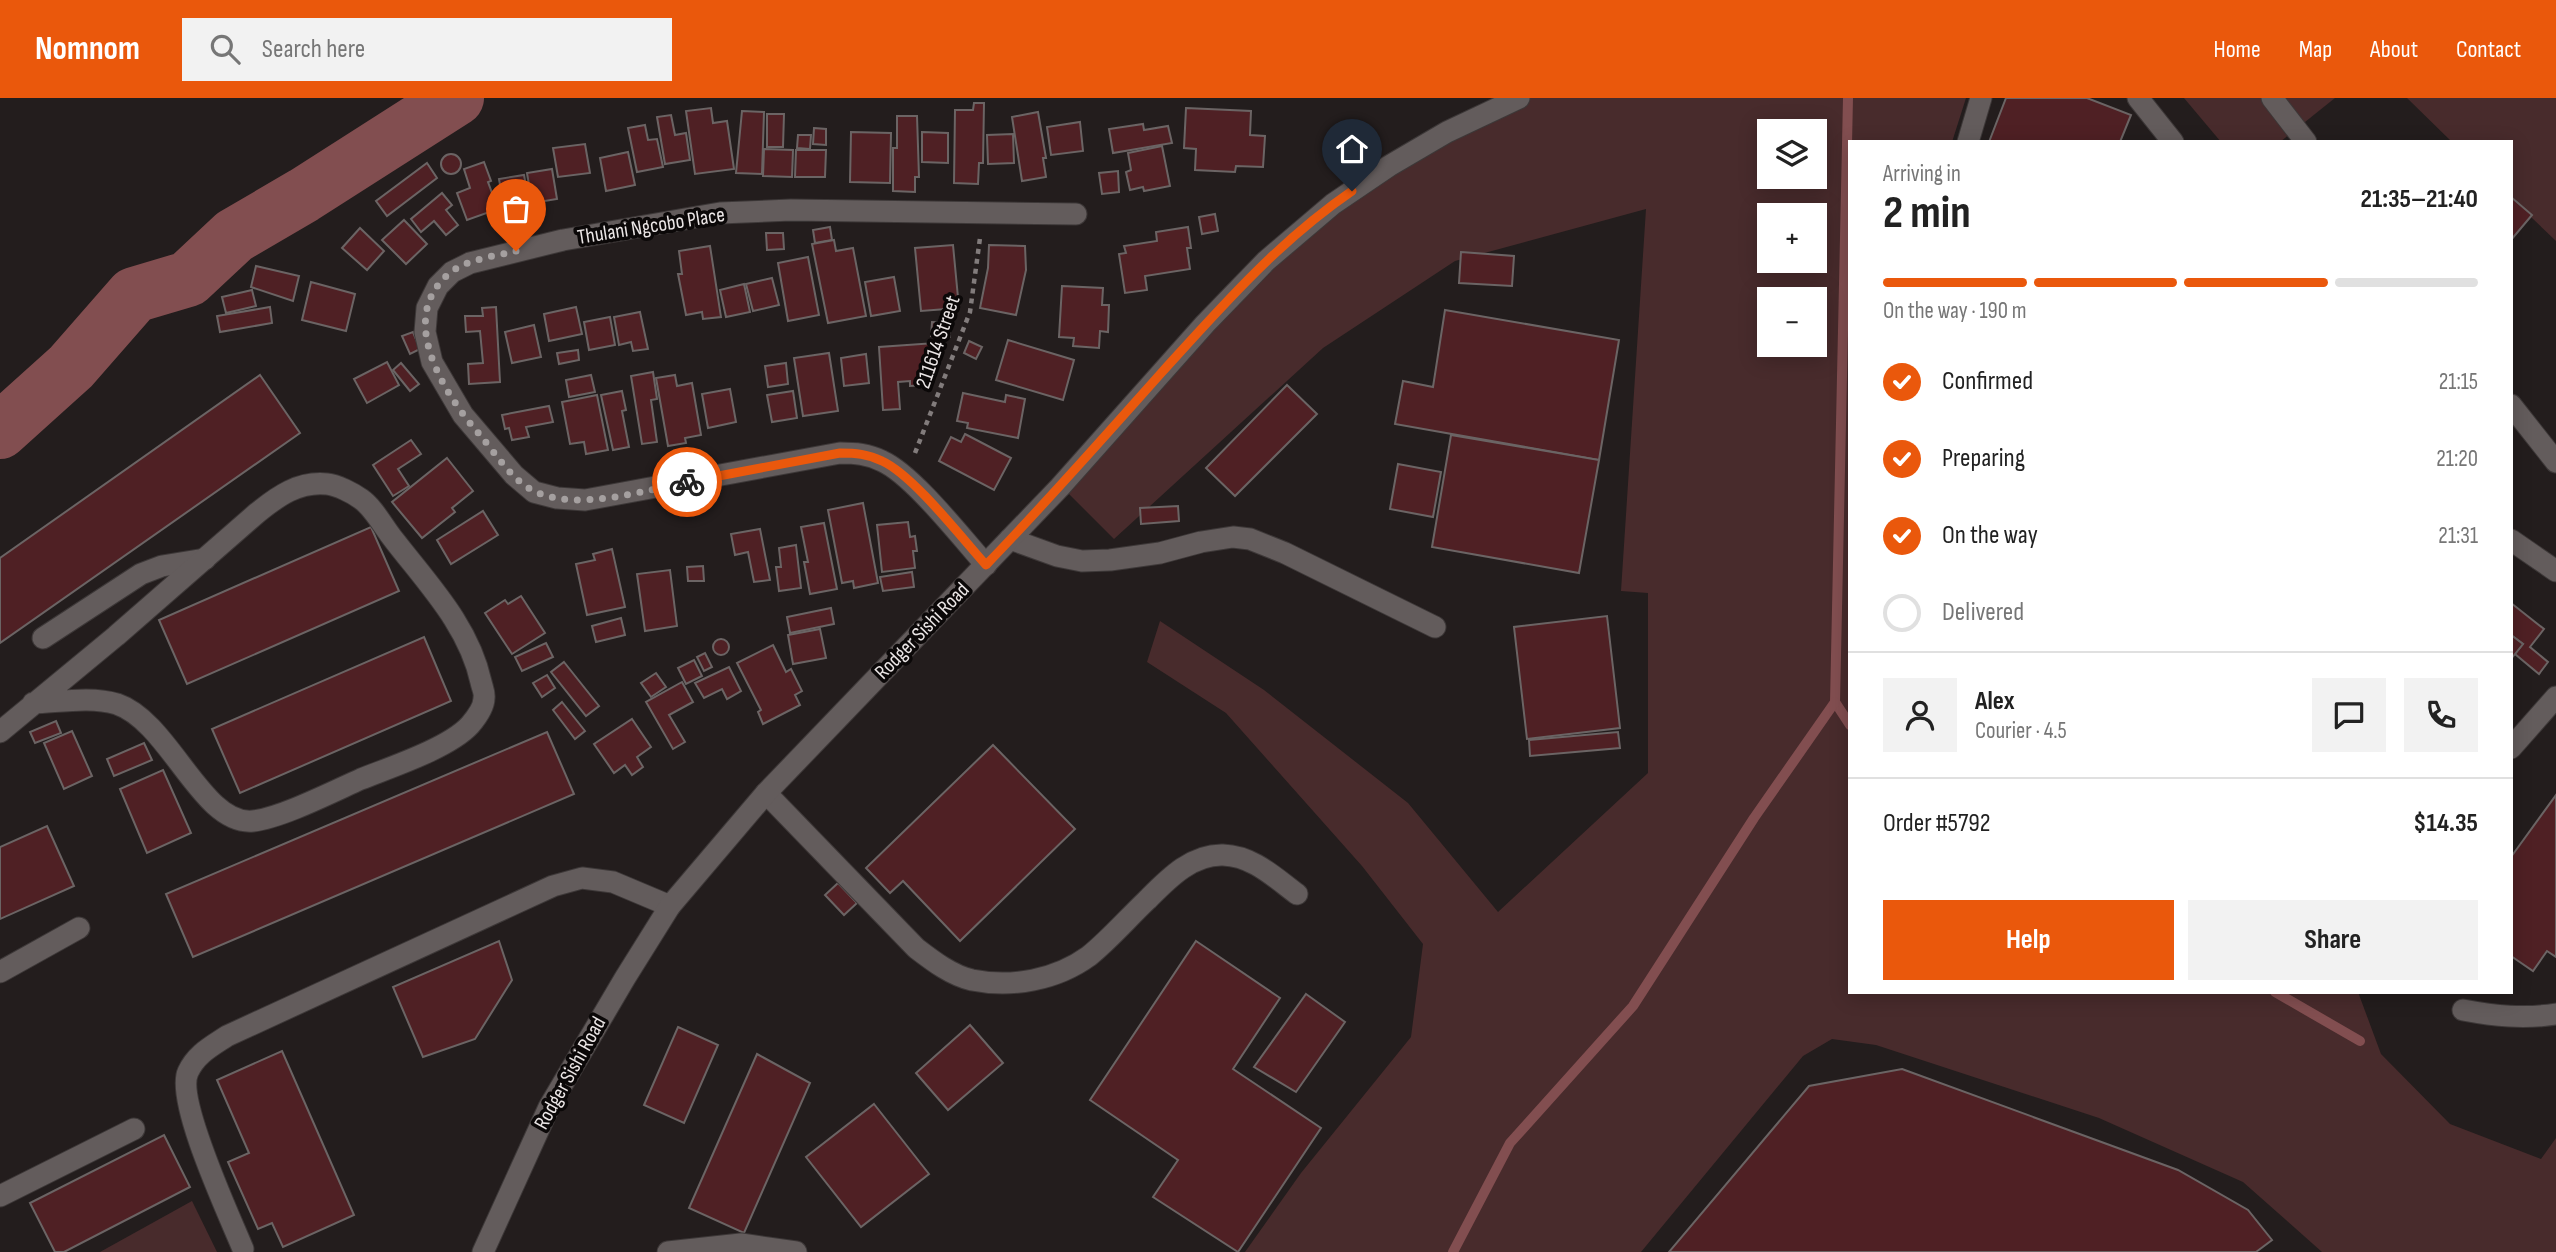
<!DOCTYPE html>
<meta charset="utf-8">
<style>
body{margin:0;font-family:"Sofia Sans Condensed",sans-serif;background:#f2f2f2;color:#222;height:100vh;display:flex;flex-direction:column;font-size:26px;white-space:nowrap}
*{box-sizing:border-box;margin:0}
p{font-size:23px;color:#767676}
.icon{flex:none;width:38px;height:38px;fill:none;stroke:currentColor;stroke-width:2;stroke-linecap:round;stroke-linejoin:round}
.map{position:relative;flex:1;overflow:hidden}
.side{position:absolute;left:1848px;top:42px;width:665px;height:854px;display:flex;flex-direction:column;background:#fff;border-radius:0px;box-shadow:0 4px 18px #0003}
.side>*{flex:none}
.buttons{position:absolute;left:1757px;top:21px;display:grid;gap:14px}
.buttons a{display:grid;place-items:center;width:70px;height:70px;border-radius:0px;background:#fff;box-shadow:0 4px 18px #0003;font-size:35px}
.pin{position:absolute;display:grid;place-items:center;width:60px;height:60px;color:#fff;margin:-72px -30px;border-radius:50% 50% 50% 0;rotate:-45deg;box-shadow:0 0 7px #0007}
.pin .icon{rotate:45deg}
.courier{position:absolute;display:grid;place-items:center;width:70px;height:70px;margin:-35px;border:5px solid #ea580c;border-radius:50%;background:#fff;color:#222;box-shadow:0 2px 9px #0007}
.summary em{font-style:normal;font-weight:700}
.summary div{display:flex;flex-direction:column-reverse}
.summary{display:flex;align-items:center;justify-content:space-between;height:119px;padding:0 35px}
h1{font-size:46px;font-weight:700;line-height:52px}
.bar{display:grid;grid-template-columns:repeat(4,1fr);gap:10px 7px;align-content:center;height:84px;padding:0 35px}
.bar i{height:9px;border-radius:5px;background:#e0e0e0}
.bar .on{background:#ea580c}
.bar p{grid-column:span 4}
.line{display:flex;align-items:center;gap:18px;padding:0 35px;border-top:2px solid #e0e0e0}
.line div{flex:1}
.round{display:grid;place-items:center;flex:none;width:74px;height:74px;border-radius:0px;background:#f2f2f2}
ol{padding:0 35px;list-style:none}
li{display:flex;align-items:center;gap:21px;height:77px}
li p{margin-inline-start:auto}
li .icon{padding:7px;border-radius:50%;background:#ea580c;color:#fff;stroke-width:4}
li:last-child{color:#767676}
li i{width:38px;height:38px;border:4px solid #e0e0e0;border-radius:50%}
.button{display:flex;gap:14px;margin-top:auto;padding:14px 35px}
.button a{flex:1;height:80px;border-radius:0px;background:#ea580c;color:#fff;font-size:28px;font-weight:700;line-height:80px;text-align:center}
.button a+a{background:#f2f2f2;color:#222}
header{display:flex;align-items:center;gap:42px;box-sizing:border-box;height:98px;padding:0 35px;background:#ea580c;color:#fff}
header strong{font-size:33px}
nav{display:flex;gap:38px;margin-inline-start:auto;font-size:24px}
.search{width:490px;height:63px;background:#f2f2f2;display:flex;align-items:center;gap:18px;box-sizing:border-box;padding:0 24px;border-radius:0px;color:#767676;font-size:26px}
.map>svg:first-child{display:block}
.green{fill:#482b2c;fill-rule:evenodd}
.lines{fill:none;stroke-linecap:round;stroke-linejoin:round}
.stream{stroke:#824e50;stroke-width:10}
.river{stroke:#824e50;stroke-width:56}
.building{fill:#4f2024;stroke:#6b6464;stroke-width:2}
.minor-casing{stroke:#3d3838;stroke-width:23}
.path{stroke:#827c7c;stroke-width:4.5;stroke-dasharray:5 5;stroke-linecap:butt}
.minor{stroke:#635c5c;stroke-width:21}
.done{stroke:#a5a0a0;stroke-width:7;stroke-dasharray:0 12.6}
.route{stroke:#ea580c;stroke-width:9}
.labels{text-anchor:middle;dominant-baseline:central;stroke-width:7;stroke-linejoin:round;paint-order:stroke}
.street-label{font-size:21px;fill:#ebe6e6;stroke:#0b0808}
</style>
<header>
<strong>Nomnom</strong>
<div class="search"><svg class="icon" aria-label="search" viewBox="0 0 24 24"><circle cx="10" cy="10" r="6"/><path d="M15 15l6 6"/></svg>Search here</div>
<nav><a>Home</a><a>Map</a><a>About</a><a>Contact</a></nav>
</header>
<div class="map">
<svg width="2556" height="1154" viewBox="0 0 2556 1154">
<rect width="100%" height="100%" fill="#231d1d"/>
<g class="green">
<path d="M1520 0H1966L1952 44H1850V894H2358L2381 956 2450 1026 2541 1061 2556 1040V1154H2322L2243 1084 2099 1020 1876 947 1832 941 1803 958 1641 1154H1245L1301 1075 1411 939 1423 846 1362 768 1226 615 1147 564 1160 523 1264 592 1408 705 1498 814 1648 675V495L1621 493 1646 111 1455 163 1323 250 1114 441 1061 388 1332 107ZM1769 33H1815V79H1769ZM1769 117H1815V163H1769ZM1769 201H1815V247H1769Z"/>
<polygon points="2184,0 2335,0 2280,44 2221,44"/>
<polygon points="2407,0 2556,0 2556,143 2511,100 2511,44 2452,44"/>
<polygon points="192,1103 217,1154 100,1154"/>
</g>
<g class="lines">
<g class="stream">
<polyline points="1848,0 1835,604 1850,627"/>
<polyline points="2275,894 2360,943"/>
<polyline points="1453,1154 1510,1045 1633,908 1754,720 1835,604"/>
</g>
<polyline class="river" points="0,333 71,269 134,197 188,181 234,138 304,97 456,0"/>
</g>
<g class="building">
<polygon points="2006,0 2087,0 2131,17 2120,44 1989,44"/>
<polygon points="974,5 984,5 983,65 979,65 978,86 954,85 955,12 973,12"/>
<polygon points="711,10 713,25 727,23 734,71 695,76 686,13"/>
<polygon points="1186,10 1251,13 1250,37 1265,38 1263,69 1236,68 1235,74 1195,72 1196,51 1184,50"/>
<polygon points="742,13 764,14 762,76 736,75"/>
<polygon points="1038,14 1046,60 1043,60 1046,79 1022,83 1012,19"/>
<polygon points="767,16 784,16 783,49 767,49"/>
<polygon points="671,17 675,37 686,35 690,62 665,66 657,19"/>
<polygon points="897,18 917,18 919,79 915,79 915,94 893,93 893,50 897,50"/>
<polygon points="1080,24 1083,53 1051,57 1047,29"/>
<polygon points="1143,26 1144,32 1168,28 1172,45 1113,55 1109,31"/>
<polygon points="645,27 648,42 657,41 663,69 637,74 628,30"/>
<polygon points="814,30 826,31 826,47 813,46"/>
<polygon points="851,34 891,35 890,85 850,84"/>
<polygon points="922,34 948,35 948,65 922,64"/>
<polygon points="1013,36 1014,65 988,66 987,37"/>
<polygon points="798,37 811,37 810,51 797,50"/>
<polygon points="585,46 590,75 558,79 553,50"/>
<polygon points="1162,48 1170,88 1144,93 1143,89 1130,92 1126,74 1131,72 1128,55"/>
<polygon points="764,51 793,52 792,79 763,78"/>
<polygon points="796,52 826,52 825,79 795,79"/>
<polygon points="628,54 635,87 606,93 600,60"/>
<circle cx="451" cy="66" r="10"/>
<polygon points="484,64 491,83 488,84 498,111 467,122 457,95 470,90 464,71"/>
<polygon points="427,65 437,80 387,118 376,103"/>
<polygon points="552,71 557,101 532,105 527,75"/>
<polygon points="1118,73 1119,94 1102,96 1099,75"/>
<polygon points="524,77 529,105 504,110 499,81"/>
<polygon points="442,95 452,107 446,112 458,127 446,137 434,123 421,134 411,121"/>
<polygon points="2511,99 2532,117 2511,142"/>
<polygon points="1215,116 1218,133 1202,136 1199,119"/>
<polygon points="404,122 427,146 406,166 382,142"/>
<polygon points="830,129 832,142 815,145 813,132"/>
<polygon points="1188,129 1191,150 1187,150 1190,171 1145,178 1147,192 1125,195 1119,156 1126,155 1124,148 1157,143 1156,134"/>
<polygon points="360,130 384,153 367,172 342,150"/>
<polygon points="766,135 783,135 784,151 767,152"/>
<polygon points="834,142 836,153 853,150 866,218 828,225 812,146"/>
<polygon points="953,147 959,210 921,213 915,150"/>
<polygon points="989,147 1025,148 1026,172 1016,217 980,210 988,170"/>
<polygon points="710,148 721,219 703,221 702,214 686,217 678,176 682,176 679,153"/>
<polygon points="1461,154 1514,158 1512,188 1459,185"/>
<polygon points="808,159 819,217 788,223 778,165"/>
<polygon points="256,168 299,178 293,203 251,189"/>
<polygon points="894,179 900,213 871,218 865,184"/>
<polygon points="772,180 779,207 753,213 746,186"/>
<polygon points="311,184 355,196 346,233 302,222"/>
<polygon points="744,186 750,214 726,219 720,192"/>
<polygon points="1062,188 1103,190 1102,207 1109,207 1108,234 1100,233 1099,250 1073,248 1074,240 1059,239"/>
<polygon points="252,192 256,208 226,215 222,199"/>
<polygon points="270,209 272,225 220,234 217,218"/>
<polygon points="496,209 500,284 469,286 468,266 483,265 480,233 466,234 465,218 483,218 482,210"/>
<polygon points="576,209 582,236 549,243 544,216"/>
<polygon points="1445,212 1619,242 1599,362 1395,326 1403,283 1433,289"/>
<polygon points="640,214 648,251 633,253 631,244 619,247 614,219"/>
<polygon points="610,219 615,247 589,252 584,224"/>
<polygon points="932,224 950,225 950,239 931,238"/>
<polygon points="534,227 541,259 512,265 505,234"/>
<polygon points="413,234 420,251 410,256 402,238"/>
<polygon points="1008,242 1074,262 1063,302 996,282"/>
<polygon points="969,243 982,249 976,261 964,255"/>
<polygon points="935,245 936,260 924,261 926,287 910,288 910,283 898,284 900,311 883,312 879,249"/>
<polygon points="578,252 579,262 559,266 557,255"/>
<polygon points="829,255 838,313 803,318 794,260"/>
<polygon points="866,256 869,285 844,288 841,260"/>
<polygon points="387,264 399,287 367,305 354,281"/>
<polygon points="401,265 419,286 410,293 393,272"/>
<polygon points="786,265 788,286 768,289 765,268"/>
<polygon points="653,274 657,301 651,302 657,344 642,346 631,278"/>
<polygon points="260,277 300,335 0,545 0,460"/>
<polygon points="591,277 595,294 569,299 566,282"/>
<polygon points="675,277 677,288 692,285 701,337 685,340 686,345 668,348 656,280"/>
<polygon points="1287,287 1317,316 1235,398 1206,370"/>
<polygon points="730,291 736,324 708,330 702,296"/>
<polygon points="622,293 626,312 622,313 629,349 613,352 601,297"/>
<polygon points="793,293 797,320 772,324 767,297"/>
<polygon points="963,295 1005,304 1006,297 1025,301 1018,340 967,330 968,325 957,323"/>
<polygon points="597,297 608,352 586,356 584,344 570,346 562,304"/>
<polygon points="549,308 553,324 526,329 529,339 512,342 509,330 505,331 502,317"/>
<polygon points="965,336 1011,360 994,392 939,363 951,339 961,344"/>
<polygon points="1451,337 1599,362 1579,475 1432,449"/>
<polygon points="411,342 421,356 398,371 409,388 393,398 373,367"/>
<polygon points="447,360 473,393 452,410 455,414 422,440 392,404"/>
<polygon points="1398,366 1441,374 1433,419 1390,411"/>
<polygon points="863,405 878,485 854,490 853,483 842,485 828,412"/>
<polygon points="1178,408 1179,423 1141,426 1140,410"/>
<polygon points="483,413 498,437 451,466 437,442"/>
<polygon points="908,424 910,439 915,438 917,453 913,453 915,470 882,474 877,427"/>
<polygon points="824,425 837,491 810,496 804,464 808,464 801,429"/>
<polygon points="371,429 399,493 187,586 159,522"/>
<polygon points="760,431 770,482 754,484 748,454 735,457 731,436"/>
<polygon points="796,447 801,490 779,493 776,469 781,469 779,450"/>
<polygon points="612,451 625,509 587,517 576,466 595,462 593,456"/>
<polygon points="703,468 704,483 688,483 687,469"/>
<polygon points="670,472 677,528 645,533 637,476"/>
<polygon points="912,474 914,489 883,493 880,479"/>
<polygon points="521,498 545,535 512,556 485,515 505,502 508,506"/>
<polygon points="2511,505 2544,531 2530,549 2548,564 2539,576 2515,556 2523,546 2511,537"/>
<polygon points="831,510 834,526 790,535 787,519"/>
<polygon points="1607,518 1620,630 1527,641 1514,529"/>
<polygon points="621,520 625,537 596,544 592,528"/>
<polygon points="820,531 826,560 793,566 788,537"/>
<polygon points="2511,537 2523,546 2511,561"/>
<polygon points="424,539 451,603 240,695 212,631"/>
<circle cx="721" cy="549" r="8"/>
<polygon points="546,545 553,559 522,573 515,559"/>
<polygon points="773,547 786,574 791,571 802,593 795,597 800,607 763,626 758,614 761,612 737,565"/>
<polygon points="705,555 712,569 704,573 697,559"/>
<polygon points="694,562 702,578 686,586 678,570"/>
<polygon points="564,564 599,608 586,618 551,574"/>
<polygon points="729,569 741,593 727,601 722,591 704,600 695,585"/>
<polygon points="656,575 666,589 651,599 641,585"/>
<polygon points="547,577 555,590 542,599 533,585"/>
<polygon points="682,584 693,604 669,617 685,644 673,651 646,604"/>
<polygon points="562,604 585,633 575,641 553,612"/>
<polygon points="632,621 651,649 637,659 643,669 632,677 625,667 614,675 594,646"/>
<polygon points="56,623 61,635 35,645 30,634"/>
<polygon points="72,633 92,678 64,691 44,645"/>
<polygon points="547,634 574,696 193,859 166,796"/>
<polygon points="1618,634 1620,650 1530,658 1529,642"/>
<polygon points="144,645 152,662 114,678 107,661"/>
<polygon points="993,647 1075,731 960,843 903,783 890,795 866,770"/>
<polygon points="163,672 191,735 147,755 120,691"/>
<polygon points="2556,697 2556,859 2547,853 2533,873 2511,858 2511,759"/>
<polygon points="47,728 74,788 0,821 0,749"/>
<polygon points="838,785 857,805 844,817 825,797"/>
<polygon points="499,843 512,882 475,941 423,959 393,889"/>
<polygon points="1196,843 1280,900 1233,971 1321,1030 1238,1154 1153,1099 1178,1062 1090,1002"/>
<polygon points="1306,896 1345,924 1296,994 1254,969"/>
<polygon points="970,927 1003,965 948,1012 916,975"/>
<polygon points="678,929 718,947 684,1025 644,1007"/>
<polygon points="282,953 354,1117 283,1149 272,1125 258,1131 228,1064 249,1055 217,982"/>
<polygon points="757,956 810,985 744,1135 689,1110"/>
<polygon points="1902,971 2178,1072 2248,1112 2272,1142 2256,1154 1669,1154 1809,988"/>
<polygon points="874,1006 929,1076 861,1129 806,1059"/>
<polygon points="164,1037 190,1089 64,1154 55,1154 30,1105"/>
</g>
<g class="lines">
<g class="minor-casing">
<g id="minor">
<polyline points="2138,0 2173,44"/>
<polyline points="2272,0 2306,44"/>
<polyline points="1968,44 1981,0"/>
<polyline points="2511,307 2556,364"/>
<polyline points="1010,441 1057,458 1082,463 1110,462 1160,455 1201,444 1233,439 1250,441 1285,455 1435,529"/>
<polyline points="2511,442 2556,473"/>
<path d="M986 467C961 439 913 377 882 363 868 356 855 355 840 355L585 402 557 400 534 394 514 377 463 317 432 264 425 234 427 210 438 188 452 174 470 165 563 142 720 115 791 112 1076 116"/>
<polyline points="43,540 141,476 162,468 205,461"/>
<path d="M0 634 116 538 257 415C278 398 299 383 327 386 337 387 353 395 361 401 374 410 384 430 394 442 428 486 469 528 481 584 482 589 485 595 484 600 484 610 476 620 470 627 449 650 391 669 361 681 334 693 281 720 253 723 202 728 170 624 117 606 91 598 60 604 33 605"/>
<polyline points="2511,650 2556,599"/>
<path d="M766 695 916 850C933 863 951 877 972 882 1012 890 1056 882 1089 858 1109 842 1128 820 1147 802 1167 782 1191 756 1223 757 1253 758 1274 779 1297 796"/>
<polyline points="0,874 79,830"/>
<path d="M2463 912C2495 918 2524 921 2556 916"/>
<polyline points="0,1098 134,1031"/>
<path d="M243 1151C230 1119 175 1002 188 974 196 956 212 948 227 938L553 788 582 780 613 784 670 808"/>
<polyline points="483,1154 549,1009 625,880 670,808 766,695 1060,389 1205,226 1266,163 1333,106 1389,68 1447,34 1519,0"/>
<polyline points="668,1154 741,1146 796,1154"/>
</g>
</g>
<polyline class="path" points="915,355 970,214 980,140"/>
<use href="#minor" class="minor"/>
</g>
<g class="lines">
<path class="done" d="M516 153C496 158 468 161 451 174 394 219 445 297 480 337 496 356 513 384 536 394 578 413 643 393 687 384"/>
<path class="route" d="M687 384 840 355C855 355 868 356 882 363 913 377 961 439 986 467 1047 404 1104 339 1163 273 1221 209 1279 143 1352 93"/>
</g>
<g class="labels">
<g class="street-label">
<text transform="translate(651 128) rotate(-9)">Thulani Ngcobo Place</text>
<text transform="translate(938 244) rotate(-71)">211614 Street</text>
<text transform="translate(922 533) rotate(-46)">Rodger Sishi Road</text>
<text transform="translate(570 975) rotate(-61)">Rodger Sishi Road</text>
</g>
</g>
</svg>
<div class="buttons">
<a><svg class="icon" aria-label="layers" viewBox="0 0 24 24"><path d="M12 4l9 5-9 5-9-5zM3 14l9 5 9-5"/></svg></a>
<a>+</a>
<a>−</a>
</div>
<div class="pin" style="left:516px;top:153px;background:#ea580c"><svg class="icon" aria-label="bag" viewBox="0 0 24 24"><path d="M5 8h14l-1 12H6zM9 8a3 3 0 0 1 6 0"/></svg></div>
<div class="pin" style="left:1352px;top:93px;background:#1f2937"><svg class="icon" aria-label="home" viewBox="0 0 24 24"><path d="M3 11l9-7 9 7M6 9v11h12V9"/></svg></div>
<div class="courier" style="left:687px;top:384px"><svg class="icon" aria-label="bike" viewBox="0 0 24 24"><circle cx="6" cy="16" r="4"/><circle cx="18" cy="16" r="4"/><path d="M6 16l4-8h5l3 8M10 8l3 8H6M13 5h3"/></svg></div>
<section class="side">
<div class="summary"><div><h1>2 min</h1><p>Arriving in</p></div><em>21:35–21:40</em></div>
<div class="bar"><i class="on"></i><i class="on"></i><i class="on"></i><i></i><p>On the way · 190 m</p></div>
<ol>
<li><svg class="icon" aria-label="check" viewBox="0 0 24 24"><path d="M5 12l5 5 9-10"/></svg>Confirmed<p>21:15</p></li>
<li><svg class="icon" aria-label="check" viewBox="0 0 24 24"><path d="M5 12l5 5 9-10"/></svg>Preparing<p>21:20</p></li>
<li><svg class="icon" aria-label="check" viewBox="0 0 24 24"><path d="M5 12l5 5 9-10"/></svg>On the way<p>21:31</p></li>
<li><i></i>Delivered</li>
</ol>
<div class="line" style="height:126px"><a class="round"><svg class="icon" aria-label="person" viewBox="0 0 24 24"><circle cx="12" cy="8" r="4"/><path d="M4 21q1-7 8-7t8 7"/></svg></a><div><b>Alex</b><p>Courier · 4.5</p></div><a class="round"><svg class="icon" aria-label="chat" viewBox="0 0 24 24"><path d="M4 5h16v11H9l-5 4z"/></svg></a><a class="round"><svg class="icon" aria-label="phone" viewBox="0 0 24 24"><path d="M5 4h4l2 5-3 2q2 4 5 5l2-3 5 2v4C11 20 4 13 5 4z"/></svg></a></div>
<div class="line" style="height:91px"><div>Order #5792</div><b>$14.35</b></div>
<div class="button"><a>Help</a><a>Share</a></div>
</section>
</div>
